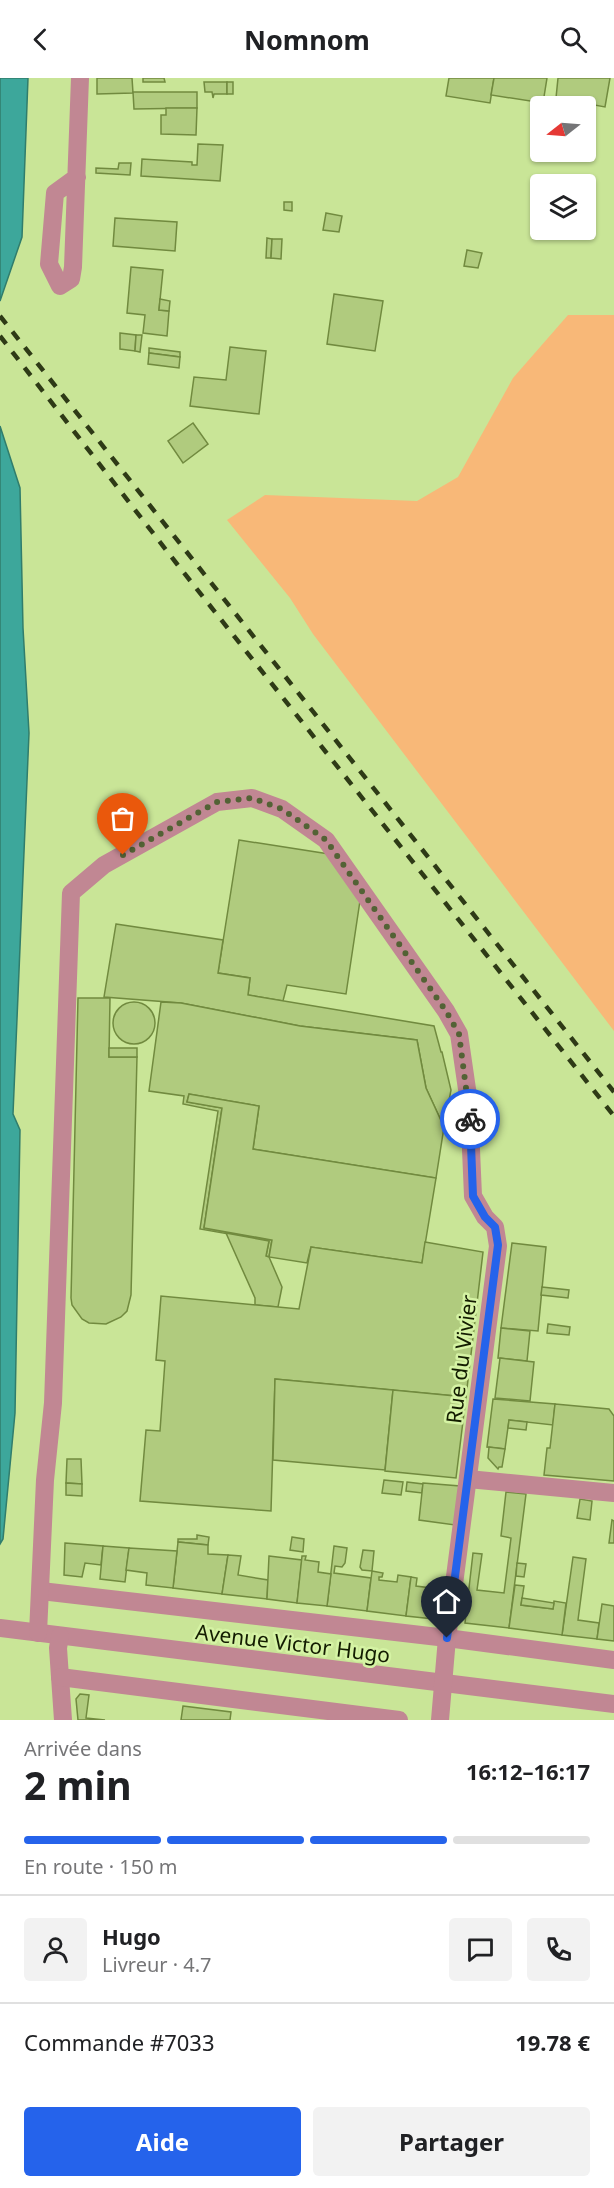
<!DOCTYPE html>
<html lang="fr">
<meta charset="utf-8">
<style>
body{margin:0;font-family:"Noto Sans",sans-serif;background:#f2f2f2;color:#202124;height:100vh;display:flex;flex-direction:column;font-size:22px;white-space:nowrap}
*{box-sizing:border-box;margin:0}
p{font-size:20px;color:#757577}
.icon{flex:none;width:33px;height:33px;fill:none;stroke:currentColor;stroke-width:2;stroke-linecap:round;stroke-linejoin:round}
.map{position:relative;height:1642px;overflow:hidden}
.drawer{display:flex;flex-direction:column;background:#fff;flex:1}
.drawer>*{flex:none}
.needle{width:39px;rotate:253deg}
.fabs{position:absolute;left:530px;top:18px;display:grid;gap:12px}
.fabs a{display:grid;place-items:center;width:66px;height:66px;border-radius:6px;background:#fff;box-shadow:0 2px 4px #0004;font-size:30px}
.pin{position:absolute;display:grid;place-items:center;width:51px;height:51px;color:#fff;margin:-62px -26px;border-radius:50% 50% 50% 0;rotate:-45deg;box-shadow:0 0 6px #0007}
.pin .icon{rotate:45deg}
.courier{position:absolute;display:grid;place-items:center;width:60px;height:60px;margin:-30px;border:4px solid #2563eb;border-radius:50%;background:#fff;color:#222;box-shadow:0 2px 8px #0007}
.headline em{font-style:normal;font-weight:700}
.headline div{display:flex;flex-direction:column-reverse}
.headline{display:flex;align-items:center;justify-content:space-between;height:102px;padding:0 24px}
h1{font-size:39px;font-weight:700;line-height:45px}
.bar{display:grid;grid-template-columns:repeat(4,1fr);gap:9px 6px;align-content:center;height:72px;padding:0 24px}
.bar i{height:8px;border-radius:4px;background:#e0e0e0}
.bar .selected{background:#2563eb}
.bar p{grid-column:span 4}
.line{display:flex;align-items:center;gap:15px;padding:0 24px;border-top:2px solid #e0e0e0}
.line div{flex:1}
.round{display:grid;place-items:center;flex:none;width:63px;height:63px;border-radius:6px;background:#f2f2f2}
.button{display:flex;gap:12px;margin-top:auto;padding:12px 24px}
.button a{flex:1;height:69px;border-radius:6px;background:#2563eb;color:#fff;font-size:24px;font-weight:700;line-height:69px;text-align:center}
.button a+a{background:#f2f2f2;color:#202124}
header{display:flex;justify-content:space-between;align-items:center;height:78px;padding:0 24px;background:#fff;font-size:27px;font-weight:700}
.map>svg:first-child{display:block}
.green{fill:#f8b878}
.water{fill:#3da79b;stroke:#307d6c;stroke-width:1.5}
.building{fill:#b0cb7e;stroke:#718a3f;stroke-width:1.5}
.lines{fill:none;stroke-linecap:round;stroke-linejoin:round}
.minor{stroke:#c18793;stroke-width:18}
.rail{stroke:#2e3a16;stroke-width:4.5;stroke-dasharray:10 10;stroke-linecap:butt}
.done{stroke:#536235;stroke-width:6;stroke-dasharray:0 10.8}
.route{stroke:#2563eb;stroke-width:8}
.labels{text-anchor:middle;dominant-baseline:central;stroke-width:5;stroke-linejoin:round;paint-order:stroke}
.street-label{font-size:21px;fill:#131c00;stroke:#d5f3a4}
</style>
<header><svg class="icon" aria-label="back" viewBox="0 0 24 24"><path d="M15 5l-7 7 7 7"/></svg>Nomnom<svg class="icon" aria-label="search" viewBox="0 0 24 24"><circle cx="10" cy="10" r="6"/><path d="M15 15l6 6"/></svg></header>
<div class="map">
<svg width="614" height="1642" viewBox="0 0 614 1642">
<rect width="100%" height="100%" fill="#c9e597"/>
<polygon class="green" points="568,237 614,237 614,953 313,556 290,520 227,442 265,417 417,423 458,399 513,300"/>
<g class="water">
<polygon points="0,0 28,0 22,159 0,223"/>
<polygon points="0,348 20,410 23,550 29,655 13,1036 20,1052 15,1335 3,1461 0,1466"/>
</g>
<g class="building">
<polygon points="97,0 132,0 133,15 97,16"/>
<polygon points="143,0 164,0 165,4 143,4"/>
<polygon points="449,0 494,0 490,25 446,18"/>
<polygon points="494,0 547,0 543,25 491,17"/>
<polygon points="558,0 610,0 605,29 556,20"/>
<polygon points="204,4 227,4 227,16 214,16 213,20 212,14 205,14"/>
<rect x="227" y="4" width="6" height="12"/>
<polygon points="133,14 197,14 197,30 134,31"/>
<polygon points="166,30 197,30 196,57 161,56 161,37 166,37"/>
<polygon points="198,66 223,67 220,103 141,98 142,81 192,84 192,87 197,87"/>
<polygon points="119,85 131,85 130,97 96,95 96,90 118,91"/>
<polygon points="284,124 292,124 292,133 284,132"/>
<polygon points="326,135 342,138 339,154 323,152"/>
<polygon points="115,140 177,144 175,173 113,168"/>
<polygon points="267,160 272,161 271,180 266,180"/>
<polygon points="272,161 282,161 281,181 271,180"/>
<polygon points="467,172 482,175 478,190 464,188"/>
<polygon points="131,189 163,192 159,232 169,233 167,258 143,255 145,237 127,235"/>
<polygon points="334,216 383,223 375,273 327,266"/>
<polygon points="160,221 170,223 169,233 159,232"/>
<polygon points="120,255 136,257 135,273 120,271"/>
<polygon points="136,257 142,257 140,274 135,273"/>
<polygon points="230,269 266,273 259,336 190,328 194,299 226,302"/>
<polygon points="149,270 180,274 180,279 149,275"/>
<polygon points="149,275 180,279 179,290 148,286"/>
<polygon points="193,345 208,366 183,385 168,363"/>
<polygon points="239,762 329,776 361,816 346,916 287,907 283,923 248,917 250,900 218,895"/>
<polygon points="116,846 223,862 218,895 250,900 248,917 434,948 441,974 442,974 451,1012 444,1049 426,1010 417,962 300,948 181,925 104,919"/>
<polygon points="78,920 110,920 109,979 137,979 131,1217 127,1233 121,1239 106,1246 89,1245 82,1241 72,1227 71,1220"/>
<polygon points="161,924 181,925 300,948 417,962 426,1010 444,1049 436,1100 253,1071 259,1028 189,1016 187,1024 222,1030 204,1150 272,1162 269,1179 266,1178 269,1163 200,1151 218,1033 183,1026 184,1018 149,1013"/>
<circle cx="134" cy="945" r="21"/>
<rect x="109" y="970" width="28" height="9"/>
<polygon points="189,1016 259,1028 253,1071 436,1100 422,1185 311,1169 307,1185 269,1179 272,1162 204,1150 222,1030 187,1024"/>
<polygon points="226,1155 269,1163 266,1178 269,1179 282,1209 278,1229 255,1227 255,1220"/>
<polygon points="425,1164 483,1174 466,1319 275,1301 271,1433 140,1423 146,1352 160,1353 165,1283 156,1282 161,1218 299,1231 311,1169 422,1185"/>
<polygon points="512,1165 546,1169 538,1253 501,1250"/>
<polygon points="542,1209 569,1212 568,1220 541,1217"/>
<polygon points="548,1246 570,1249 569,1257 547,1255"/>
<polygon points="501,1250 530,1253 527,1283 498,1280"/>
<polygon points="500,1280 534,1284 530,1323 495,1320"/>
<polygon points="275,1301 393,1312 385,1392 273,1382"/>
<polygon points="393,1312 466,1319 456,1400 385,1393"/>
<polygon points="493,1321 555,1326 553,1347 509,1342 505,1371 487,1369"/>
<polygon points="555,1326 609,1331 614,1338 614,1403 544,1397 547,1370 550,1370"/>
<polygon points="509,1342 527,1344 526,1352 508,1350"/>
<polygon points="489,1369 505,1371 502,1389 499,1389 498,1391 488,1380"/>
<polygon points="67,1381 81,1381 82,1406 66,1405"/>
<polygon points="384,1402 403,1404 401,1417 382,1415"/>
<polygon points="407,1404 423,1406 422,1415 406,1413"/>
<polygon points="66,1405 82,1406 82,1418 66,1417"/>
<polygon points="423,1405 460,1408 455,1447 419,1442"/>
<polygon points="506,1414 526,1416 509,1550 465,1545 473,1475 482,1476 477,1512 504,1515 511,1460 501,1458"/>
<polygon points="580,1421 592,1423 590,1442 577,1440"/>
<polygon points="612,1442 614,1443 614,1465 609,1465"/>
<polygon points="197,1457 209,1459 208,1467 178,1464 178,1461 197,1461"/>
<polygon points="292,1459 304,1461 303,1474 290,1472"/>
<polygon points="178,1464 208,1467 208,1476 228,1477 222,1516 173,1510"/>
<polygon points="65,1465 103,1468 101,1487 85,1485 82,1499 64,1497"/>
<polygon points="103,1468 129,1470 125,1504 100,1501"/>
<polygon points="334,1468 347,1470 345,1485 342,1489 335,1488 334,1495 371,1500 367,1533 327,1528"/>
<polygon points="129,1470 177,1473 173,1510 146,1507 147,1495 126,1492"/>
<polygon points="363,1472 374,1473 372,1493 362,1492 360,1489"/>
<polygon points="228,1477 241,1478 238,1497 268,1502 267,1521 222,1516"/>
<polygon points="269,1478 302,1482 297,1525 267,1521"/>
<polygon points="302,1478 306,1478 305,1482 319,1484 318,1494 331,1496 327,1528 297,1525"/>
<polygon points="573,1479 586,1481 578,1542 599,1545 597,1561 562,1557"/>
<polygon points="517,1485 526,1486 524,1499 516,1498"/>
<polygon points="372,1493 383,1495 382,1499 379,1499 379,1502 397,1504 398,1497 411,1499 406,1538 367,1533"/>
<polygon points="411,1499 417,1500 416,1508 447,1512 443,1542 406,1538"/>
<polygon points="515,1507 524,1508 521,1527 553,1531 554,1523 566,1525 562,1557 509,1550"/>
<polygon points="522,1520 554,1525 553,1531 521,1527"/>
<polygon points="602,1526 614,1528 614,1563 597,1561"/>
<polygon points="80,1616 89,1617 86,1640 105,1642 78,1642 76,1621"/>
<polygon points="183,1628 231,1634 230,1642 181,1642"/>
</g>
<g class="lines">
<g class="minor">
<polyline points="77,99 55,115 49,186 60,208 71,201 73,189 80,0"/>
<polyline points="468,1401 614,1415"/>
<polyline points="41,1513 447,1560 614,1582"/>
<polyline points="0,1550 614,1626"/>
<polyline points="38,1555 45,1402 53,1325 71,815 104,787 217,724 252,720 282,731 326,762 446,933 459,956 469,1025 473,1118 485,1139 495,1149 498,1168 447,1560 440,1642"/>
<polyline points="60,1558 58,1570 63,1642"/>
<polyline points="60,1599 399,1642"/>
</g>
<g class="rail">
<polyline points="0,238 614,1014"/>
<polyline points="0,258 177,486 614,1038"/>
</g>
</g>
<g class="lines">
<polyline class="done" points="123,777 217,724 252,720 282,731 326,762 446,933 459,956 470,1041"/>
<polyline class="route" points="447,1560 498,1167 495,1149 485,1139 473,1118 470,1041"/>
</g>
<g class="labels">
<g class="street-label">
<text transform="translate(461 1281) rotate(-83)">Rue du Vivier</text>
<text transform="translate(293 1565) rotate(7)">Avenue Victor Hugo</text>
</g>
</g>
</svg>
<div class="fabs">
<a><svg class="needle" viewBox="-14 -14 28 28"><path d="M0-13l5 13h-10z" fill="#e53935"/><path d="M0 13l5-13h-10z" fill="#757577"/></svg></a>
<a><svg class="icon" aria-label="layers" viewBox="0 0 24 24"><path d="M12 4l9 5-9 5-9-5zM3 14l9 5 9-5"/></svg></a>
</div>
<div class="pin" style="left:123px;top:777px;background:#ea580c"><svg class="icon" aria-label="bag" viewBox="0 0 24 24"><path d="M5 8h14l-1 12H6zM9 8a3 3 0 0 1 6 0"/></svg></div>
<div class="pin" style="left:447px;top:1560px;background:#1f2937"><svg class="icon" aria-label="home" viewBox="0 0 24 24"><path d="M3 11l9-7 9 7M6 9v11h12V9"/></svg></div>
<div class="courier" style="left:470px;top:1041px"><svg class="icon" aria-label="bike" viewBox="0 0 24 24"><circle cx="6" cy="16" r="4"/><circle cx="18" cy="16" r="4"/><path d="M6 16l4-8h5l3 8M10 8l3 8H6M13 5h3"/></svg></div>
</div>
<section class="drawer">
<div class="headline"><div><h1>2 min</h1><p>Arrivée dans</p></div><em>16:12–16:17</em></div>
<div class="bar"><i class="selected"></i><i class="selected"></i><i class="selected"></i><i></i><p>En route · 150 m</p></div>
<div class="line" style="height:108px"><a class="round"><svg class="icon" aria-label="person" viewBox="0 0 24 24"><circle cx="12" cy="8" r="4"/><path d="M4 21q1-7 8-7t8 7"/></svg></a><div><b>Hugo</b><p>Livreur · 4.7</p></div><a class="round"><svg class="icon" aria-label="chat" viewBox="0 0 24 24"><path d="M4 5h16v11H9l-5 4z"/></svg></a><a class="round"><svg class="icon" aria-label="phone" viewBox="0 0 24 24"><path d="M5 4h4l2 5-3 2q2 4 5 5l2-3 5 2v4C11 20 4 13 5 4z"/></svg></a></div>
<div class="line" style="height:78px"><div>Commande #7033</div><b>19.78 €</b></div>
<div class="button"><a>Aide</a><a>Partager</a></div>
</section>
